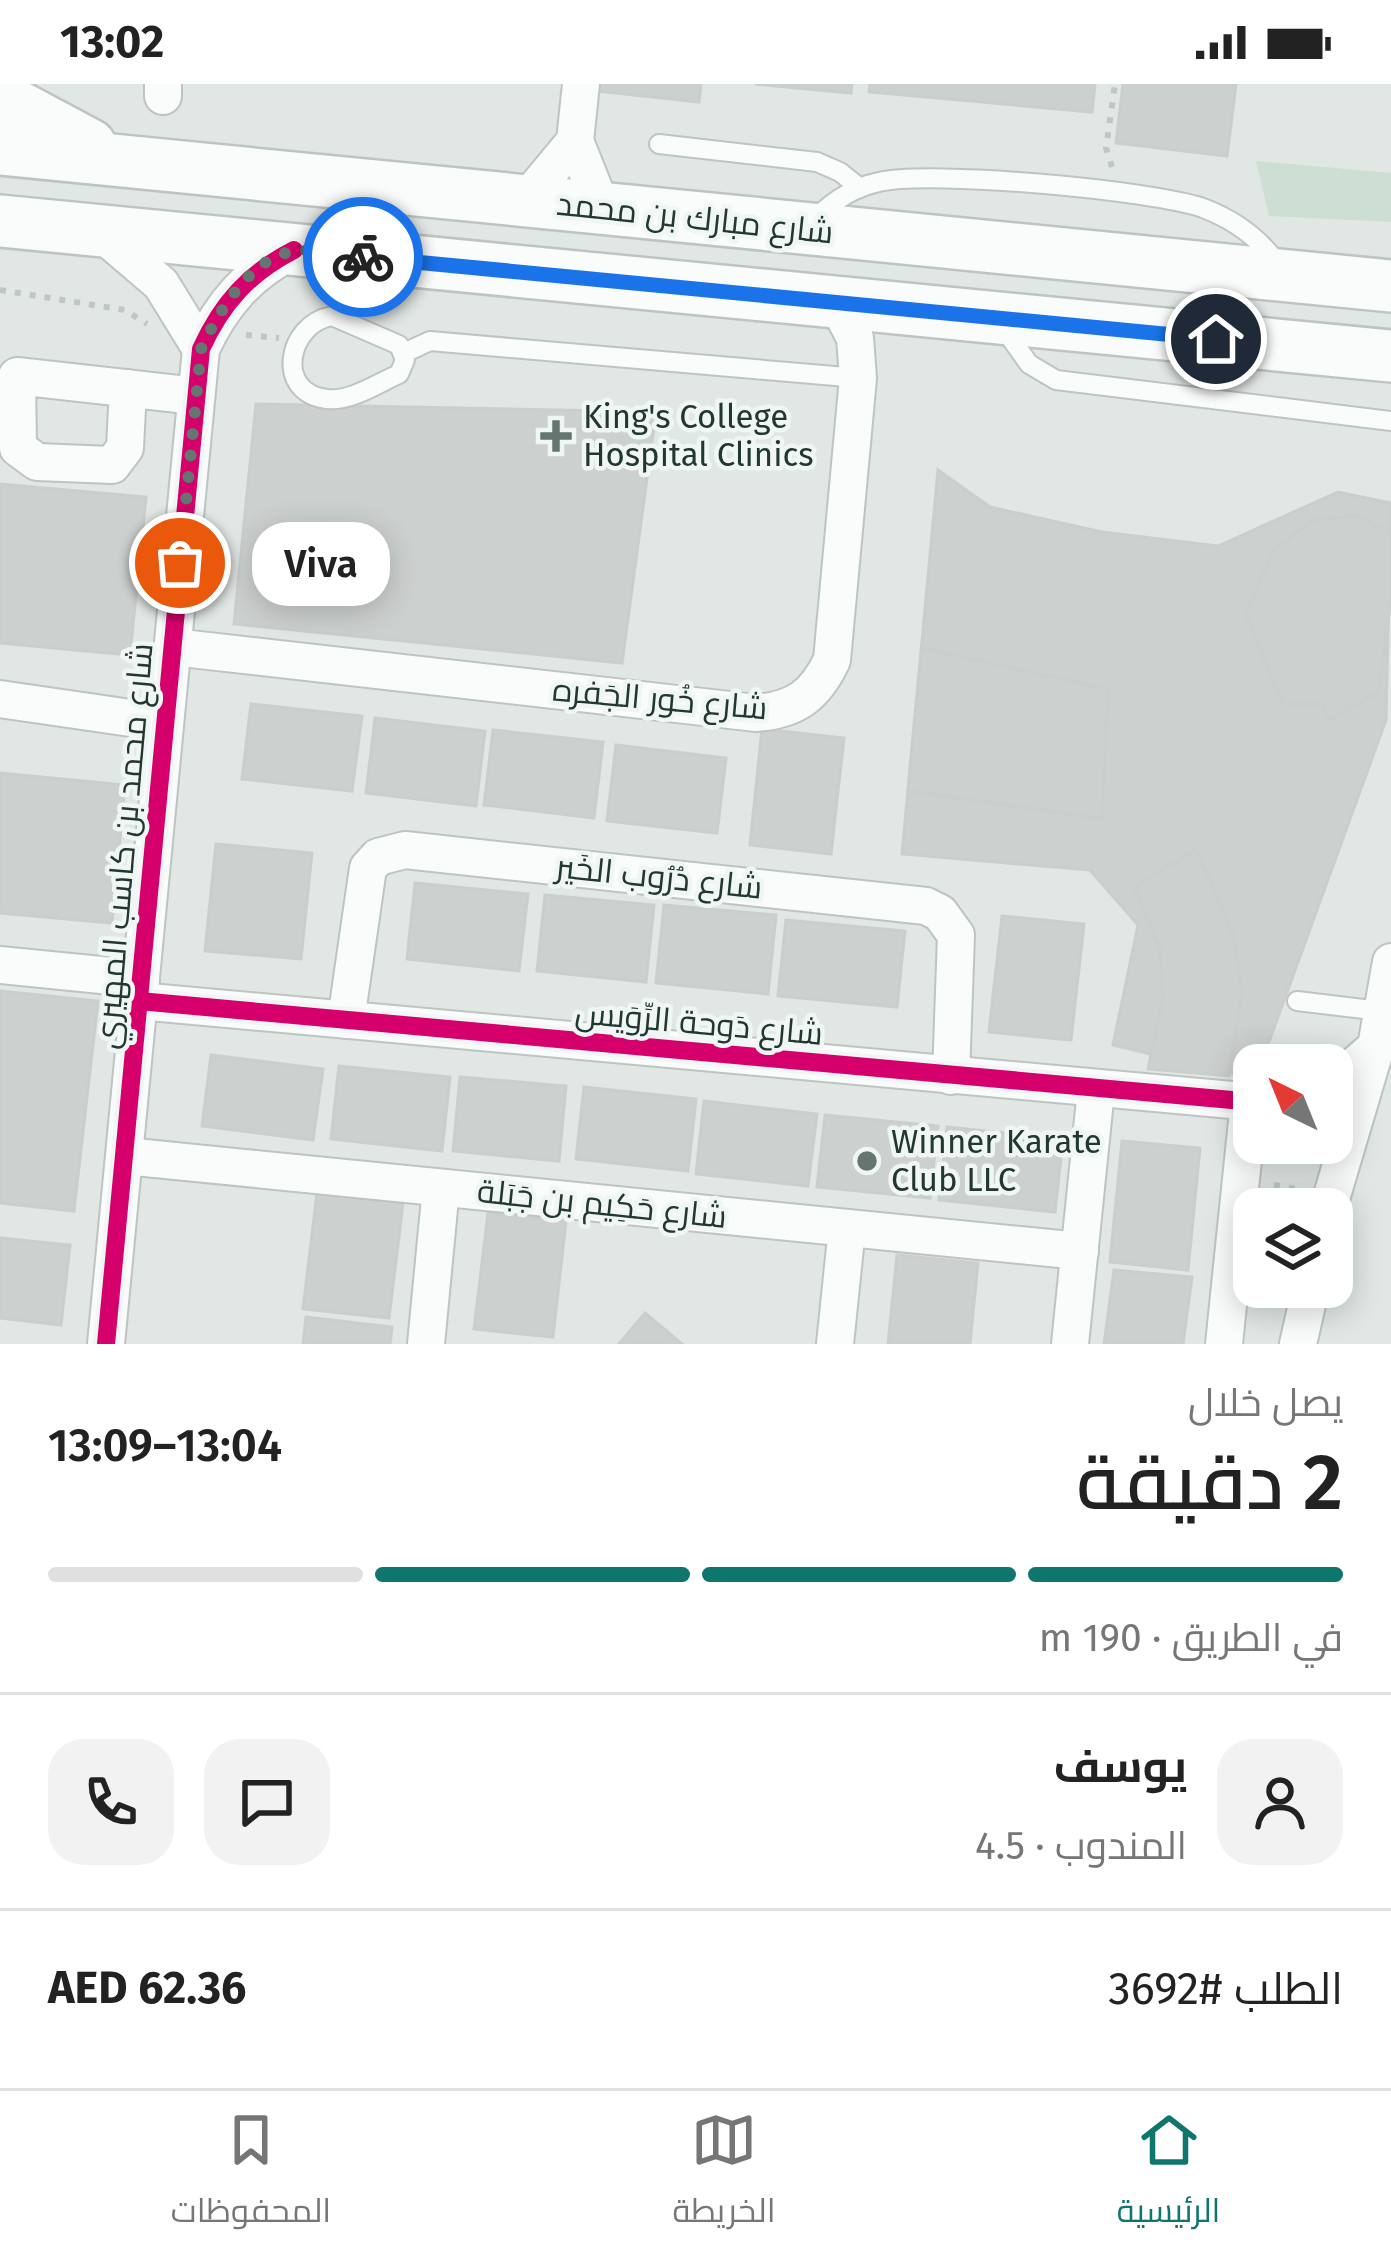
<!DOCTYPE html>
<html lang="ar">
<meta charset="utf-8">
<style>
body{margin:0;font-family:"Fira Sans",Cairo,sans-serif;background:#f2f2f2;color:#222;direction:rtl;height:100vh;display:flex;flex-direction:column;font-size:45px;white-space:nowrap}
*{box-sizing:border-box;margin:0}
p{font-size:39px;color:#767676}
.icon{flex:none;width:66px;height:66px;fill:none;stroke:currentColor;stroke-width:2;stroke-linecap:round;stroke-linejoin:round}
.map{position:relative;height:1260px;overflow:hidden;direction:ltr}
.side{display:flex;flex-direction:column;background:#fff;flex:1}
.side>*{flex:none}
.needle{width:78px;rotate:317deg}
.controls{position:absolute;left:1233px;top:960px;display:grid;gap:24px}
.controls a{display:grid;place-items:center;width:120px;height:120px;border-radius:24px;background:#fff;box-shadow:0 6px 30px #0003;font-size:60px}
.pin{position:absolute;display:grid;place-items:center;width:102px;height:102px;color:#fff;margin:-51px;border:6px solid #fff;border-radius:50%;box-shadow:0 3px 12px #0007}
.courier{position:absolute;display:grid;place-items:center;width:120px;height:120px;margin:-60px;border:9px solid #1a73e8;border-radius:50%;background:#fff;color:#222;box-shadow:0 3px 15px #0007}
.bubble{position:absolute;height:84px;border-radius:36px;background:#fff;box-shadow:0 6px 30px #0003;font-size:39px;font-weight:600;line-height:84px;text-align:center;direction:rtl}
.head em{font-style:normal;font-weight:600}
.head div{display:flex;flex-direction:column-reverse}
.head{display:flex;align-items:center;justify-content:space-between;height:204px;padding:0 48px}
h1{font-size:78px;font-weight:600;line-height:90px}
.bar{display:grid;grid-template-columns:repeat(4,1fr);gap:18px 12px;align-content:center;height:144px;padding:0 48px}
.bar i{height:15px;border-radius:9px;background:#e0e0e0}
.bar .selected{background:#0f766e}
.bar p{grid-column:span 4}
.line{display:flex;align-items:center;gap:30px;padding:0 48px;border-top:3px solid #e0e0e0}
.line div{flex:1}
.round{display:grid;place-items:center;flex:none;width:126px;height:126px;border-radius:36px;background:#f2f2f2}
.status{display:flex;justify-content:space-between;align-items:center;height:84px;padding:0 60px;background:#fff;direction:ltr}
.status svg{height:33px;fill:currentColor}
.tab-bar{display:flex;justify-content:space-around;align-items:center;height:168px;border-top:3px solid #e0e0e0;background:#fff;font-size:33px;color:#767676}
.tab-bar a{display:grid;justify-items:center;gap:6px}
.tab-bar .selected{color:#0f766e}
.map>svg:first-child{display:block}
.green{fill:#ccdfd2}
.building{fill:#ccd0cf;stroke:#cacfcd;stroke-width:3}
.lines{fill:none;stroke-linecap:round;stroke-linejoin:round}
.lane-casing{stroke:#bec4c1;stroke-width:22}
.street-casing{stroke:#bec4c1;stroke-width:40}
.secondary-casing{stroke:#bec4c2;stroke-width:56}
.path{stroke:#bfc7c4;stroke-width:6;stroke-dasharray:6 9;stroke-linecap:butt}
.lane{stroke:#fafbfb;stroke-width:18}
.street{stroke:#fafbfb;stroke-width:36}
.secondary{stroke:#fafbfb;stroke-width:51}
.cycleway-casing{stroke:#eff6f3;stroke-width:26}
.cycleway{stroke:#d6006c;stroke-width:18}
.done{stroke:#657570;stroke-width:12;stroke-dasharray:0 21.6}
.route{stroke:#1a73e8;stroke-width:15}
.poi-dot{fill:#657570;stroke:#eff6f3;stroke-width:4.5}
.labels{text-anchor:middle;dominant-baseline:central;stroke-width:9;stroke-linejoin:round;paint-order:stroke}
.street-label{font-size:33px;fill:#223732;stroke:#eff6f3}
.poi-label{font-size:33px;fill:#223732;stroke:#eff6f3;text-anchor:start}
</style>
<div class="status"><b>13:02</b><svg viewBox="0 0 49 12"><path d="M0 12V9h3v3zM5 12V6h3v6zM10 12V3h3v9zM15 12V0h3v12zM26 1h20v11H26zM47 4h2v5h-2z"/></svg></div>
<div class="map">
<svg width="1391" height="1260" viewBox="0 0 1391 1260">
<rect width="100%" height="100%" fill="#e1e7e4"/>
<polygon class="green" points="1256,77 1391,89 1391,138 1269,132"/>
<g class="building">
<polygon points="597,0 701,0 699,18 596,7"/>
<polygon points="755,0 852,0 851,9"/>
<polygon points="870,0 1095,0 1092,28 869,8"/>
<polygon points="1123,0 1236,0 1227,72 1116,59"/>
<polygon points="256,320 656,328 622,579 234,540"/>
<polygon points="938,386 990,423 1102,448 1218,462 1338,408 1391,419 1386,636 1262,977 1254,981 1254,995 1113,961 1138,841 1090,786 902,770"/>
<polygon points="0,400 146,413 130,571 0,559"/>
<polygon points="1357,431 1391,449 1391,513 1378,609 1328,636 1323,620 1283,620 1246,531 1272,468 1311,437"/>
<polygon points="922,564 1108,605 1102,735 908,707"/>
<polygon points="251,620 362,632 352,707 242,695"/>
<polygon points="375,634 485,647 476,722 366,709"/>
<polygon points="762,645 844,654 831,770 750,761"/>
<polygon points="493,646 603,658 594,734 484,721"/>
<polygon points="616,661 726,674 717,749 607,737"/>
<polygon points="0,689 125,701 112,839 0,829"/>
<polygon points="216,760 312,769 301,875 205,867"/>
<polygon points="1196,765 1232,848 1242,908 1229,992 1148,985 1163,911 1160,865 1134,803"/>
<polygon points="415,799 528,810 519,887 407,875"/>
<polygon points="545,811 654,821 646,898 537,887"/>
<polygon points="664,821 776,831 768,910 656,899"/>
<polygon points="1002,832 1084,840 1071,956 989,948"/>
<polygon points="786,836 905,847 897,923 778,912"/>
<polygon points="0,907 98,917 74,1127 0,1119"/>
<polygon points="211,971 323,985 313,1056 202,1042"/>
<polygon points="339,982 450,993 442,1067 331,1055"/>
<polygon points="460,993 566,1002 559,1077 453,1067"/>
<polygon points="584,1003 696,1015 688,1087 576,1075"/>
<polygon points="704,1017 817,1030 808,1102 696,1090"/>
<polygon points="825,1031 938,1042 930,1114 817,1103"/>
<polygon points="947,1043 1063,1055 1055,1128 939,1116"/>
<polygon points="1122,1057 1200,1064 1188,1186 1110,1178"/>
<polygon points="317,1109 403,1119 389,1234 303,1225"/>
<polygon points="488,1129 566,1137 553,1253 474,1245"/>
<polygon points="0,1154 70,1161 61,1241 0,1234"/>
<polygon points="897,1171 978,1179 970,1260 888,1260"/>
<polygon points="1114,1186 1192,1193 1183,1260 1104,1260"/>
<polygon points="645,1229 682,1260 619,1260"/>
<polygon points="306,1233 392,1243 390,1260 303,1260"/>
</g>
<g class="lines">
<g class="lane-casing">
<g id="lane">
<polyline points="659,60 817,78 840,88 860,104"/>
<path d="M816 134C833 117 855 103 879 98 932 86 1151 106 1203 124 1232 135 1259 154 1277 179"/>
<path d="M332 232 399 261 405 276 399 290C378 299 350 318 327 315 274 309 287 240 332 232Z"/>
<polyline points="1002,242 1029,280 1056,296 1391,337"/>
<polyline points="404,269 430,257 858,294"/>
<polyline points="1297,917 1380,927"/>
</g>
</g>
<g class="street-casing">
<g id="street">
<polyline points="581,0 575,57 602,125"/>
<polyline points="163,12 163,0"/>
<polyline points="526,116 575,57"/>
<polyline points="99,147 161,200 201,265"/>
<polyline points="128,304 125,364 112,381 37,378 18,364 17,292 196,312"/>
<path d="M173 563 756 629C795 626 815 612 832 576L858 294 855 254 836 217"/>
<polyline points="0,615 165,639"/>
<polyline points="0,881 141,895"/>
<polyline points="139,917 1254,1018"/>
<polyline points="346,936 368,784 378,773 405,766 926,822 940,829 956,851 951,992"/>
<polyline points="1332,1001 1376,963"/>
<polyline points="125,1072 1080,1167"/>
<polyline points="1328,1125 1376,963 1391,878"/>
<path d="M106 1260 201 265C222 219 249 189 294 166"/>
<polyline points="426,1260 441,1104"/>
<polyline points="835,1260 847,1144"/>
<polyline points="1070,1260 1096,1006"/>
<polyline points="1224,1260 1249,1018"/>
<polyline points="1298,1260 1311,1203"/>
</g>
</g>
<g class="secondary-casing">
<g id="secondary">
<polyline points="0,13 90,61"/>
<polyline points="0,65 1391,202"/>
<polyline points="0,137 1391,272"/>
</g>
</g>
<g class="path">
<polyline points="1112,83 1106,64 1115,0"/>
<polyline points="0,206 125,226 147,240"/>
<polyline points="246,251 279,254"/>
<polyline points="1274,1101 1302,1106"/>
</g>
<use href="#lane" class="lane"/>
<use href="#street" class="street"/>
<use href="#secondary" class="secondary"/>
<g class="cycleway-casing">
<g id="cycleway">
<polyline points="139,917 1254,1018"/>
<path d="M106 1260 201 265C222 219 249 189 294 166"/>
</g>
</g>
<use href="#cycleway" class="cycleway"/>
</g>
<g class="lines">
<path class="done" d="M180 479 201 265C218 229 251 171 297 167 318 165 342 171 363 173"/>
<polyline class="route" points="363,173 1216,255"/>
</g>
<g class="poi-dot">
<path d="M550 334h12v12h12v12h-12v12h-12v-12h-12v-12h12z"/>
<circle cx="867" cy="1077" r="12"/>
</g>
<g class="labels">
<g class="street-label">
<text transform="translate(695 134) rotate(6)">شارع مبارك بن محمد</text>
<text transform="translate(660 615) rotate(5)">شارع خُور الجَفره</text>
<text transform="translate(124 762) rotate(-85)">شارع محمد بن كاسب المهيري</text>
<text transform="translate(659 793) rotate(6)">شارع دُرُوب الخَير</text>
<text transform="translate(699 939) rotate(5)">شارع دَوحة الرِّوَيس</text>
<text transform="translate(602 1120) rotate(6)">شارع حَكِيم بن جَبَلة</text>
</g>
<g class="poi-label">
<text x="583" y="333">King's College<tspan x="583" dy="38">Hospital Clinics</tspan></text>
<text x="891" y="1058">Winner Karate<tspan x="891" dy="38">Club LLC</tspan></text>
</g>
</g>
</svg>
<div class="controls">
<a><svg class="needle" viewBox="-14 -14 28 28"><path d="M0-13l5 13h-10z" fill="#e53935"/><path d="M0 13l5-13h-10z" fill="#767676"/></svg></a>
<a><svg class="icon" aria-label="layers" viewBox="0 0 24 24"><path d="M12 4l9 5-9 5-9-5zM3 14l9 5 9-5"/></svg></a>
</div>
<div class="pin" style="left:180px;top:479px;background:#ea580c"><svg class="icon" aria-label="bag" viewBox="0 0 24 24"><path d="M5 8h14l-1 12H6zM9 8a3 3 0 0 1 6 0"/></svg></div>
<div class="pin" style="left:1216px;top:255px;background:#1f2937"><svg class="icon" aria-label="home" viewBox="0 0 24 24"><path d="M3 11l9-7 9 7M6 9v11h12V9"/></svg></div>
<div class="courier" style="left:363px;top:173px"><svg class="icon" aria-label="bike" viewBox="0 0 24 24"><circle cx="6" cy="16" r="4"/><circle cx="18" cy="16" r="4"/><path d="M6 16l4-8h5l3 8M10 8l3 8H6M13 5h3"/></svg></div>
<div class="bubble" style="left:252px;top:438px;width:138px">Viva</div>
</div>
<section class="side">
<div class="head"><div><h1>2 دقيقة</h1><p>يصل خلال</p></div><em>13:04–13:09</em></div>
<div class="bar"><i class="selected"></i><i class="selected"></i><i class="selected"></i><i></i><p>في الطريق · 190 m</p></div>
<div class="line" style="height:216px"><a class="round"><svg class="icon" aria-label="person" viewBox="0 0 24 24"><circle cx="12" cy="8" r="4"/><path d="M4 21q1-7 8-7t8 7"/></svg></a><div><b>يوسف</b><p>المندوب · 4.5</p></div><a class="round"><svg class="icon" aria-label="chat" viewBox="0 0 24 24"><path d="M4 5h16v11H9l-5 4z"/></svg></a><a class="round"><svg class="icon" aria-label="phone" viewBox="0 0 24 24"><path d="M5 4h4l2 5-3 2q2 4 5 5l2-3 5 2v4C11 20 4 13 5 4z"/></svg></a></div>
<div class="line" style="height:156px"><div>الطلب #3692</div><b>AED 62.36</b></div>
</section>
<nav class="tab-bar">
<a class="selected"><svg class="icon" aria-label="home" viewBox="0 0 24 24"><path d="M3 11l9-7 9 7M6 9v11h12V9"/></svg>الرئيسية</a>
<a><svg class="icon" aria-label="map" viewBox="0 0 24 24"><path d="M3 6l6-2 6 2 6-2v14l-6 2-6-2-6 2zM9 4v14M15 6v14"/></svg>الخريطة</a>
<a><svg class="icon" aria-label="saved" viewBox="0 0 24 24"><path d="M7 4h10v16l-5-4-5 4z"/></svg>المحفوظات</a>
</nav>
